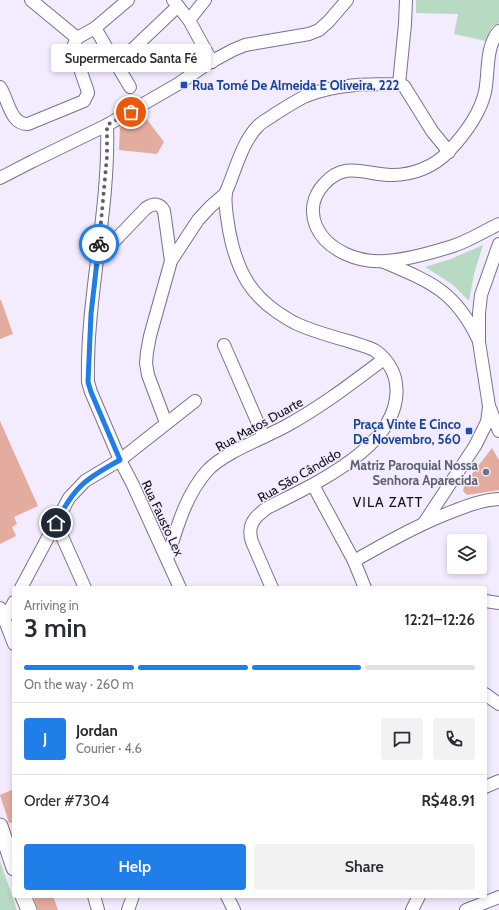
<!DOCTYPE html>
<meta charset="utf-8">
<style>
body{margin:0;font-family:Cabin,sans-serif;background:#f2f2f3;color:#2b2b33;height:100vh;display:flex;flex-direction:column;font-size:15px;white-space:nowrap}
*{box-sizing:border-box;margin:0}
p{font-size:13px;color:#7c7c81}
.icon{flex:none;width:22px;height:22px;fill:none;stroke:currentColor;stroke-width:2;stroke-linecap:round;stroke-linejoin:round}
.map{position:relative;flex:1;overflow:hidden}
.side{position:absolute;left:12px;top:586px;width:475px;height:312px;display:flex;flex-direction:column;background:#fff;border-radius:4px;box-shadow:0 2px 6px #0003}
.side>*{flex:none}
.buttons{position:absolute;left:447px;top:534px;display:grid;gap:8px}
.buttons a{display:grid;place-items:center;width:40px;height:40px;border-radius:4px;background:#fff;box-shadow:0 2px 6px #0003;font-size:20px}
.pin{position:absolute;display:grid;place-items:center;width:34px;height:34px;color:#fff;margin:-17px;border:2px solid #fff;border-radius:50%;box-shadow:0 1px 4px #0007}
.courier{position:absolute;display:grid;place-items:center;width:40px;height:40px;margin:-20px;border:3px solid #1f7ee7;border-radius:50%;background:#fff;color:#222;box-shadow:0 1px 5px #0007}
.bubble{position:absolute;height:28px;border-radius:4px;background:#fff;box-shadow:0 2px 6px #0003;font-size:13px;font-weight:600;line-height:28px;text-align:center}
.head em{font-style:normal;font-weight:600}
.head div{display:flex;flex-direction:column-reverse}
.head{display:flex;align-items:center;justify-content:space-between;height:68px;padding:0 12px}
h1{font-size:26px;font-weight:600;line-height:30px}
.bar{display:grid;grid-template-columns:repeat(4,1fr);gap:6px 4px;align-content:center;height:48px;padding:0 12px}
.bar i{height:5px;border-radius:3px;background:#e1e1e2}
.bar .on{background:#1f7ee7}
.bar p{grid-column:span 4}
.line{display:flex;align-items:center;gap:10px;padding:0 12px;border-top:1px solid #e1e1e2}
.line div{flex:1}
.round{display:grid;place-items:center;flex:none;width:42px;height:42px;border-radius:4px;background:#f2f2f3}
.button{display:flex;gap:8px;margin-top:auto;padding:8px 12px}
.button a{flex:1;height:46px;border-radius:4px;background:#1f7ee7;color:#fff;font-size:16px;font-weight:600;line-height:46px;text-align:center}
.button a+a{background:#f2f2f3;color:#2b2b33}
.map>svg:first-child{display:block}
.green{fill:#b8dac2}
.building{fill:#e4ab9f}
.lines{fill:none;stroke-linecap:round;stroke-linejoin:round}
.minor-casing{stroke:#7c708c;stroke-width:14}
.major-casing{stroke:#7c708c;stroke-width:17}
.minor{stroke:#fff;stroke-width:12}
.major{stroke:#fff;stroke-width:15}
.done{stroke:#615c69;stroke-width:4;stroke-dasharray:0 7.2}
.route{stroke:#1f7ee7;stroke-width:5}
.transit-dot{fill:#1a4fb4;stroke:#f3ebfe;stroke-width:1.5}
.worship-dot{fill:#6b7280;stroke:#f3ebfe;stroke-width:1.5}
.labels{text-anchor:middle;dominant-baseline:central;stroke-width:3;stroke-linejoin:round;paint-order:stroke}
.transit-label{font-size:13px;font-weight:bold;fill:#164399;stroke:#f3ebfe;text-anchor:start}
.street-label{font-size:13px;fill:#130f19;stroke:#f3ebfe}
.worship-label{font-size:13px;font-weight:bold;fill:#5b616d;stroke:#f3ebfe;text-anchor:end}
.neighbourhood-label{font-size:14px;letter-spacing:1px;fill:#130f19;stroke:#f3ebfe}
</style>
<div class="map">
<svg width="499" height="910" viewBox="0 0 499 910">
<rect width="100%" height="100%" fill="#f3ebfe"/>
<g class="green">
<polygon points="416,0 499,0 499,23 492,27 486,41 454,34 458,14 416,13"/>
<polygon points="483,245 474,274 469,301 452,284 425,267 451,259"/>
<polygon points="0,861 17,910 0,910"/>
</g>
<g class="building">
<polygon points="142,113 164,142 157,154 119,150 120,126"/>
<polygon points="0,300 1,300 13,334 0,339"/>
<polygon points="0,421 38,506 14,517 17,524 12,527 16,536 0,544"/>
<polygon points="492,448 499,460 499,490 467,495 463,491 465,483"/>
<polygon points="14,789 14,822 9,823 0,795"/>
<polygon points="33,896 53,896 58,910 38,910"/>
</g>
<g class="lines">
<g class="minor-casing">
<g id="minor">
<polyline points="31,0 77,38"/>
<polyline points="173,0 189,20 212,62"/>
<polyline points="189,20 205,0"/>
<polyline points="95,28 130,87"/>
<path d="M499 31C485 47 489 73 485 92 480 114 464 135 449 151 434 167 413 175 392 175 365 175 346 160 324 184 313 196 310 211 316 226 327 251 359 263 385 261 407 260 431 253 453 246 469 241 484 231 499 224"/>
<polyline points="77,38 95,28 128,0"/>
<polyline points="116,65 178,6"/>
<polyline points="399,84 404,86 432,131 449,152"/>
<path d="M0 87C8 98 10 125 28 124L84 101 88 93 87 89 74 52 73 47 77 38"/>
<polyline points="0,178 33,161 107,125 178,84 207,64 233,50 245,45 262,42 309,34 319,30 329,21 347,0"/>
<polyline points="499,244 481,295 479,313 479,342 489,406 499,431"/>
<path d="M98 258 146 208C154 203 160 203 164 211L171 261"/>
<path d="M384 262C431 282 455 291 478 339"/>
<polyline points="224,345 264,437"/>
<polyline points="166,423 148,375 146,363 147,352 150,336 171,261 198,220 210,207 226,193"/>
<polyline points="313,485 354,561 365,588"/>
<polyline points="56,523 85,588"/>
<polyline points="424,523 475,446 487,422 489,407"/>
<path d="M167 559C177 528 185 496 207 471 223 453 264 438 286 426 321 407 352 383 384 359"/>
<path d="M354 561C384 544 414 527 446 514 464 507 480 500 499 499"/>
<path d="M21 588 69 498 85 481 120 460 91 392 88 382C86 296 110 211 107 125"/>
<polyline points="180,588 133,485 120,460 195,401"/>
<path d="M272 588 252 542C247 526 253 518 267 508 312 485 410 443 395 378 392 367 384 356 374 350 366 346 357 344 348 341 330 336 312 331 295 323 289 320 283 316 277 312 251 294 240 274 232 244 229 232 224 204 226 192 227 189 229 185 230 182 237 164 244 140 258 126 263 121 270 118 275 114 285 108 295 101 306 96 335 84 367 84 399 84L405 24 406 0"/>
<polyline points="485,601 499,603"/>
<polyline points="0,608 14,644"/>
<polyline points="5,619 14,602"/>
<polyline points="485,694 499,704"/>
<polyline points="485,787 499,781"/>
<polyline points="94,896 98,910"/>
<polyline points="227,896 234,910"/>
<polyline points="128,910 133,896"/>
<polyline points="412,910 419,896"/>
<polyline points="466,910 499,897"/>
</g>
</g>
<g class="major-casing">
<g id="major">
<polyline points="0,826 14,868"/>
<polyline points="23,896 29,910"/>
</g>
</g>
<use href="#minor" class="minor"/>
<use href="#major" class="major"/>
</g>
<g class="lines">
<polyline class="done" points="99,244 107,156 107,125 131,112"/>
<path class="route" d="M56 523C74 487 85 479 120 460L91 392 88 382 91 314 99 244"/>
</g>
<g class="transit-dot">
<rect x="180" y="81" width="8" height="8" rx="2"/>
<rect x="465" y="427" width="8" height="8" rx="2"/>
</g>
<circle class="worship-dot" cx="486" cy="472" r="4"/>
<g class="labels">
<g class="transit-label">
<text x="192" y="85">Rua Tomé De Almeida E Oliveira, 222</text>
<text x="461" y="424" text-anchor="end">Praça Vinte E Cinco<tspan x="461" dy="15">De Novembro, 560</tspan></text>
</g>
<g class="street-label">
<text transform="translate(259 424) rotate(-29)">Rua Matos Duarte</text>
<text transform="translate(299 475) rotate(-30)">Rua São Cândido</text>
<text transform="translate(163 518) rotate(65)">Rua Fausto Lex</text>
</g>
<g class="worship-label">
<text x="478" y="465">Matriz Paroquial Nossa<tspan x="478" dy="15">Senhora Aparecida</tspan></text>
</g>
<g class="neighbourhood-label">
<text x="388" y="502">VILA ZATT</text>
</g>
</g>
</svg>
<div class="buttons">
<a><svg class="icon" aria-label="layers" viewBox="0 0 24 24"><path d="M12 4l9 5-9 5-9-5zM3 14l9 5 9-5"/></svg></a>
</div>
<div class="pin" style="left:131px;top:112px;background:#ea580c"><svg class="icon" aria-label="bag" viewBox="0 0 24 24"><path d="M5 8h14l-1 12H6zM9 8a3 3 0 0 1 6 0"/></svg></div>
<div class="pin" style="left:56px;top:523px;background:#1f2937"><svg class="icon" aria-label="home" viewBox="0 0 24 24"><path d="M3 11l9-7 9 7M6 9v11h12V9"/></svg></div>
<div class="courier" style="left:99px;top:244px"><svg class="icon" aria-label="bike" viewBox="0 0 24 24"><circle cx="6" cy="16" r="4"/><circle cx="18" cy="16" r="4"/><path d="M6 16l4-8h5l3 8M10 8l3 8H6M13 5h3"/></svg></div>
<div class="bubble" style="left:51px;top:44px;width:160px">Supermercado Santa Fé</div>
<section class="side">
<div class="head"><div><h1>3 min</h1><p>Arriving in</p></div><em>12:21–12:26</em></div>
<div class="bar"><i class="on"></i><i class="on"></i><i class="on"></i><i></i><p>On the way · 260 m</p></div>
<div class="line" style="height:72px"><b class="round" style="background:#1f7ee7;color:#fff">J</b><div><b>Jordan</b><p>Courier · 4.6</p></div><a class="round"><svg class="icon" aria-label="chat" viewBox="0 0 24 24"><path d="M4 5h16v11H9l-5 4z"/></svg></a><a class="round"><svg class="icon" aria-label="phone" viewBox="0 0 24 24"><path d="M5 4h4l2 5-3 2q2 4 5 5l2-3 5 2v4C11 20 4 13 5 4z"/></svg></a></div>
<div class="line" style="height:52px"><div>Order #7304</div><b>R$48.91</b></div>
<div class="button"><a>Help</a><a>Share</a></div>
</section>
</div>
